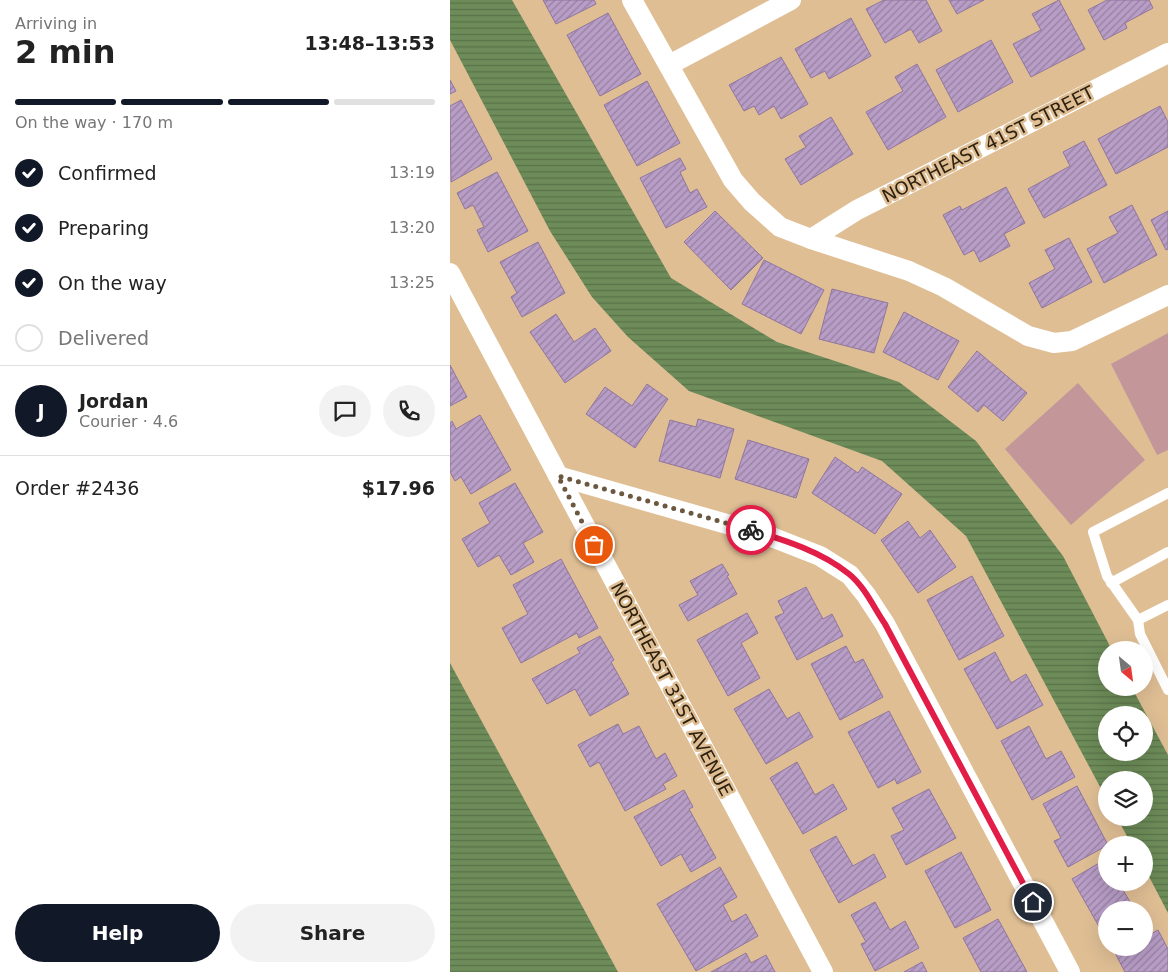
<!DOCTYPE html>
<meta charset="utf-8">
<style>
body{margin:0;font-family:"DejaVu Sans",sans-serif;background:#f2f2f2;color:#222;height:100vh;display:flex;flex-direction:column;font-size:19px;white-space:nowrap}
*{box-sizing:border-box;margin:0}
p{font-size:16px;color:#767676}
.icon{flex:none;width:28px;height:28px;fill:none;stroke:currentColor;stroke-width:2;stroke-linecap:round;stroke-linejoin:round}
.map{position:relative;flex:1;overflow:hidden}
.sheet{display:flex;flex-direction:column;background:#fff;width:450px}
.sheet>*{flex:none}
.needle{width:32px;rotate:151deg}
.fabs{position:absolute;left:648px;top:641px;display:grid;gap:10px}
.fabs a{display:grid;place-items:center;width:55px;height:55px;border-radius:50%;background:#fff;box-shadow:0 5px 20px #0002;font-size:25px}
.pin{position:absolute;display:grid;place-items:center;width:42px;height:42px;color:#fff;margin:-21px;border:2px solid #fff;border-radius:50%;box-shadow:0 1px 5px #0007}
.courier{position:absolute;display:grid;place-items:center;width:50px;height:50px;margin:-25px;border:4px solid #e11d48;border-radius:50%;background:#fff;color:#222;box-shadow:0 1px 6px #0007}
.overview em{font-style:normal;font-weight:700}
.overview div{display:flex;flex-direction:column-reverse}
.overview{display:flex;align-items:center;justify-content:space-between;height:85px;padding:0 15px}
h1{font-size:32px;font-weight:700;line-height:38px}
.bar{display:grid;grid-template-columns:repeat(4,1fr);gap:8px 5px;align-content:center;height:60px;padding:0 15px}
.bar i{height:6px;border-radius:4px;background:#e0e0e0}
.bar .on{background:#111827}
.bar p{grid-column:span 4}
.line{display:flex;align-items:center;gap:12px;padding:0 15px;border-top:1px solid #e0e0e0}
.line div{flex:1}
.round{display:grid;place-items:center;flex:none;width:52px;height:52px;border-radius:26px;background:#f2f2f2}
ol{padding:0 15px;list-style:none}
li{display:flex;align-items:center;gap:15px;height:55px}
li p{margin-inline-start:auto}
li .icon{padding:5px;border-radius:50%;background:#111827;color:#fff;stroke-width:4}
li:last-child{color:#767676}
li i{width:28px;height:28px;border:2px solid #e0e0e0;border-radius:50%}
.action{display:flex;gap:10px;margin-top:auto;padding:10px 15px}
.action a{flex:1;height:58px;border-radius:30px;background:#111827;color:#fff;font-size:20px;font-weight:700;line-height:58px;text-align:center}
.action a+a{background:#f2f2f2;color:#222}
main{display:flex;flex:1;min-height:0}
.map>svg:first-child{display:block}
.pitch{fill:#c3979a}
.water{fill:url(#water-rules);fill-rule:evenodd}
.building{fill:url(#building-hatch);stroke:#90759e}
.lines{fill:none;stroke-linecap:round;stroke-linejoin:round}
.lane{stroke:#fff;stroke-width:10}
.street{stroke:#fff;stroke-width:20}
.done{stroke:#6b583e;stroke-width:5;stroke-dasharray:0 9}
.route{stroke:#e11d48;stroke-width:6}
.labels{text-anchor:middle;dominant-baseline:central;stroke-width:5;stroke-linejoin:round;paint-order:stroke}
.street-label{font-size:18px;fill:#2d2110;stroke:#dfbe94}
</style>
<main>
<section class="sheet">
<div class="overview"><div><h1>2 min</h1><p>Arriving in</p></div><em>13:48–13:53</em></div>
<div class="bar"><i class="on"></i><i class="on"></i><i class="on"></i><i></i><p>On the way · 170 m</p></div>
<ol>
<li><svg class="icon" aria-label="check" viewBox="0 0 24 24"><path d="M5 12l5 5 9-10"/></svg>Confirmed<p>13:19</p></li>
<li><svg class="icon" aria-label="check" viewBox="0 0 24 24"><path d="M5 12l5 5 9-10"/></svg>Preparing<p>13:20</p></li>
<li><svg class="icon" aria-label="check" viewBox="0 0 24 24"><path d="M5 12l5 5 9-10"/></svg>On the way<p>13:25</p></li>
<li><i></i>Delivered</li>
</ol>
<div class="line" style="height:90px"><b class="round" style="background:#111827;color:#fff">J</b><div><b>Jordan</b><p>Courier · 4.6</p></div><a class="round"><svg class="icon" aria-label="chat" viewBox="0 0 24 24"><path d="M4 5h16v11H9l-5 4z"/></svg></a><a class="round"><svg class="icon" aria-label="phone" viewBox="0 0 24 24"><path d="M5 4h4l2 5-3 2q2 4 5 5l2-3 5 2v4C11 20 4 13 5 4z"/></svg></a></div>
<div class="line" style="height:65px"><div>Order #2436</div><b>$17.96</b></div>
<div class="action"><a>Help</a><a>Share</a></div>
</section>
<div class="map">
<svg width="718" height="972" viewBox="0 0 718 972">
<defs>
<pattern id="water-rules" width="6" height="5" patternUnits="userSpaceOnUse" patternTransform="scale(1.25)"><rect width="6" height="5" fill="#6d8c59"/><path d="M0 2.5h6" fill="none" stroke="#5a7248"/></pattern>
<pattern id="building-hatch" width="6" height="6" patternUnits="userSpaceOnUse" patternTransform="scale(1.25)"><rect width="6" height="6" fill="#b89dc7"/><path d="M-1 1l2-2M0 6l6-6M5 7l2-2" fill="none" stroke="#9680a0"/></pattern>
</defs>
<rect width="100%" height="100%" fill="#dfbe94"/>
<g class="pitch">
<polygon points="718,333 718,450 707,455 661,364"/>
<polygon points="628,383 695,460 621,525 555,449"/>
</g>
<g class="water">
<path d="M0 0H62L221 278 327 342 449 382 526 441 613 556 662 650H656V688H682L718 755V913L694 867V845H682L667 818H694V780H656V798L516 536 432 461 239 391 178 337 142 297 100 231 0 40ZM656 715H694V752H656Z"/>
<polygon points="0,663 168,972 0,972"/>
</g>
<g class="building">
<polygon points="93,0 144,0 146,4 106,24"/>
<polygon points="434,0 476,0 492,31 469,43 461,29 435,43 416,9"/>
<polygon points="499,0 534,0 507,14"/>
<polygon points="609,0 635,49 581,77 563,44 591,30 582,14"/>
<polygon points="657,0 699,0 703,8 675,23 677,28 654,40 638,10"/>
<polygon points="158,13 191,74 150,96 117,35"/>
<polygon points="401,18 421,56 379,79 375,71 361,78 345,49"/>
<polygon points="541,40 563,82 508,112 486,70"/>
<polygon points="331,57 358,104 331,119 324,106 309,115 304,106 294,111 279,85"/>
<polygon points="467,64 496,117 438,150 416,112 453,91 445,77"/>
<polygon points="0,80 6,91 0,94"/>
<polygon points="197,81 230,143 187,166 154,105"/>
<polygon points="11,100 42,159 1,182 0,106"/>
<polygon points="710,106 718,122 718,147 666,174 648,139"/>
<polygon points="381,117 403,154 351,185 335,159 356,147 349,136"/>
<polygon points="634,141 657,185 594,218 578,189 620,166 613,152"/>
<polygon points="230,158 236,169 230,172 240,193 247,189 257,207 216,228 190,178"/>
<polygon points="47,172 78,231 38,252 27,230 34,227 23,205 15,209 7,193"/>
<polygon points="556,187 575,223 554,234 560,246 530,262 524,250 514,255 493,215 510,206 512,210"/>
<polygon points="682,205 707,255 654,283 637,249 668,233 659,217"/>
<polygon points="265,211 313,258 281,290 234,242"/>
<polygon points="718,211 718,249 716,250 701,220"/>
<polygon points="619,238 642,282 592,308 579,283 605,269 595,250"/>
<polygon points="88,242 115,293 72,317 61,297 67,293 50,262"/>
<polygon points="314,260 374,290 351,334 292,304"/>
<polygon points="382,289 438,303 424,353 369,339"/>
<polygon points="454,312 509,341 488,380 433,352"/>
<polygon points="106,314 124,342 145,328 161,351 115,383 80,332"/>
<polygon points="527,351 577,393 553,421 534,405 528,412 498,387"/>
<polygon points="0,365 17,397 0,406"/>
<polygon points="197,384 218,399 185,448 136,414 155,387 182,406"/>
<polygon points="30,415 61,470 21,494 11,477 5,481 0,472 0,423 2,421 6,429"/>
<polygon points="248,419 284,429 270,478 209,461 220,420 246,427"/>
<polygon points="298,440 359,459 346,498 285,479"/>
<polygon points="385,457 408,473 412,467 452,494 425,534 362,493"/>
<polygon points="65,483 93,532 73,543 84,562 61,575 49,555 28,567 12,539 40,523 29,503"/>
<polygon points="458,521 470,538 480,530 506,567 468,593 431,540"/>
<polygon points="111,559 148,628 129,638 127,633 71,663 52,628 78,614 63,585"/>
<polygon points="272,564 279,575 277,576 287,594 238,621 229,605 248,595 240,581"/>
<polygon points="522,576 554,636 509,660 477,600"/>
<polygon points="356,587 373,619 382,614 393,636 347,660 325,617 334,613 328,601"/>
<polygon points="297,613 308,633 291,643 310,678 278,696 247,640"/>
<polygon points="150,636 164,660 161,662 179,694 140,716 125,689 97,704 82,679 130,653 127,648"/>
<polygon points="396,646 405,663 413,659 433,697 390,720 361,664"/>
<polygon points="545,652 561,683 576,674 593,705 547,729 514,669"/>
<polygon points="319,689 337,719 349,712 363,737 316,764 284,709"/>
<polygon points="439,711 471,772 447,784 445,779 428,788 398,732"/>
<polygon points="168,724 173,734 189,726 206,759 215,753 227,776 213,784 216,789 175,811 149,762 140,767 128,745"/>
<polygon points="579,726 596,759 611,751 625,777 582,800 551,741"/>
<polygon points="347,762 365,795 383,784 397,809 353,834 320,778"/>
<polygon points="627,786 658,845 618,867 604,841 611,838 593,804"/>
<polygon points="479,789 506,838 456,865 441,836 454,830 442,808"/>
<polygon points="234,790 243,807 239,809 266,858 241,872 231,854 211,866 184,817"/>
<polygon points="386,836 403,866 424,854 436,877 389,903 360,850"/>
<polygon points="511,852 541,910 505,928 475,871"/>
<polygon points="656,859 656,882 680,882 682,885 673,890 685,910 656,910 655,937 622,879"/>
<polygon points="270,867 287,897 273,905 282,922 296,914 308,936 246,971 207,904"/>
<polygon points="425,902 440,930 455,921 469,948 425,971 411,944 416,942 401,915"/>
<polygon points="548,919 577,972 531,972 513,938"/>
<polygon points="708,930 718,949 718,972 675,972 665,953 676,948 694,948 694,938"/>
<polygon points="296,953 301,963 316,955 325,972 261,972"/>
<polygon points="472,962 477,972 454,972"/>
</g>
<g class="lines">
<g class="lane">
<polyline points="718,493 643,532 657,576 688,620 690,634 718,690"/>
<polyline points="661,583 718,552"/>
<polyline points="688,620 718,605"/>
</g>
<g class="street">
<polyline points="182,0 283,180 302,202 330,227 361,239 459,271 494,287 578,336 604,343 622,341 718,295"/>
<polyline points="219,65 341,0"/>
<polyline points="361,239 407,210 718,53"/>
<polyline points="0,273 373,972"/>
<polyline points="108,476 319,536 370,556 400,575 416,595 435,624 620,972"/>
</g>
</g>
<g class="lines">
<polyline class="done" points="144,545 108,476 301,530"/>
<path class="route" d="M301 530C335 540 372 552 399 574 415 587 424 608 435 624L583 902"/>
</g>
<g class="labels">
<g class="street-label">
<text transform="translate(538 144) rotate(-27)">NORTHEAST 41ST STREET</text>
<text transform="translate(222 689) rotate(62)">NORTHEAST 31ST AVENUE</text>
</g>
</g>
</svg>
<div class="fabs">
<a><svg class="needle" viewBox="-14 -14 28 28"><path d="M0-13l5 13h-10z" fill="#e53935"/><path d="M0 13l5-13h-10z" fill="#767676"/></svg></a>
<a><svg class="icon" aria-label="locate" viewBox="0 0 24 24"><circle cx="12" cy="12" r="6"/><path d="M12 2v4M12 18v4M2 12h4M18 12h4"/></svg></a>
<a><svg class="icon" aria-label="layers" viewBox="0 0 24 24"><path d="M12 4l9 5-9 5-9-5zM3 14l9 5 9-5"/></svg></a>
<a>+</a>
<a>−</a>
</div>
<div class="pin" style="left:144px;top:545px;background:#ea580c"><svg class="icon" aria-label="bag" viewBox="0 0 24 24"><path d="M5 8h14l-1 12H6zM9 8a3 3 0 0 1 6 0"/></svg></div>
<div class="pin" style="left:583px;top:902px;background:#1f2937"><svg class="icon" aria-label="home" viewBox="0 0 24 24"><path d="M3 11l9-7 9 7M6 9v11h12V9"/></svg></div>
<div class="courier" style="left:301px;top:530px"><svg class="icon" aria-label="bike" viewBox="0 0 24 24"><circle cx="6" cy="16" r="4"/><circle cx="18" cy="16" r="4"/><path d="M6 16l4-8h5l3 8M10 8l3 8H6M13 5h3"/></svg></div>
</div>
</main>
